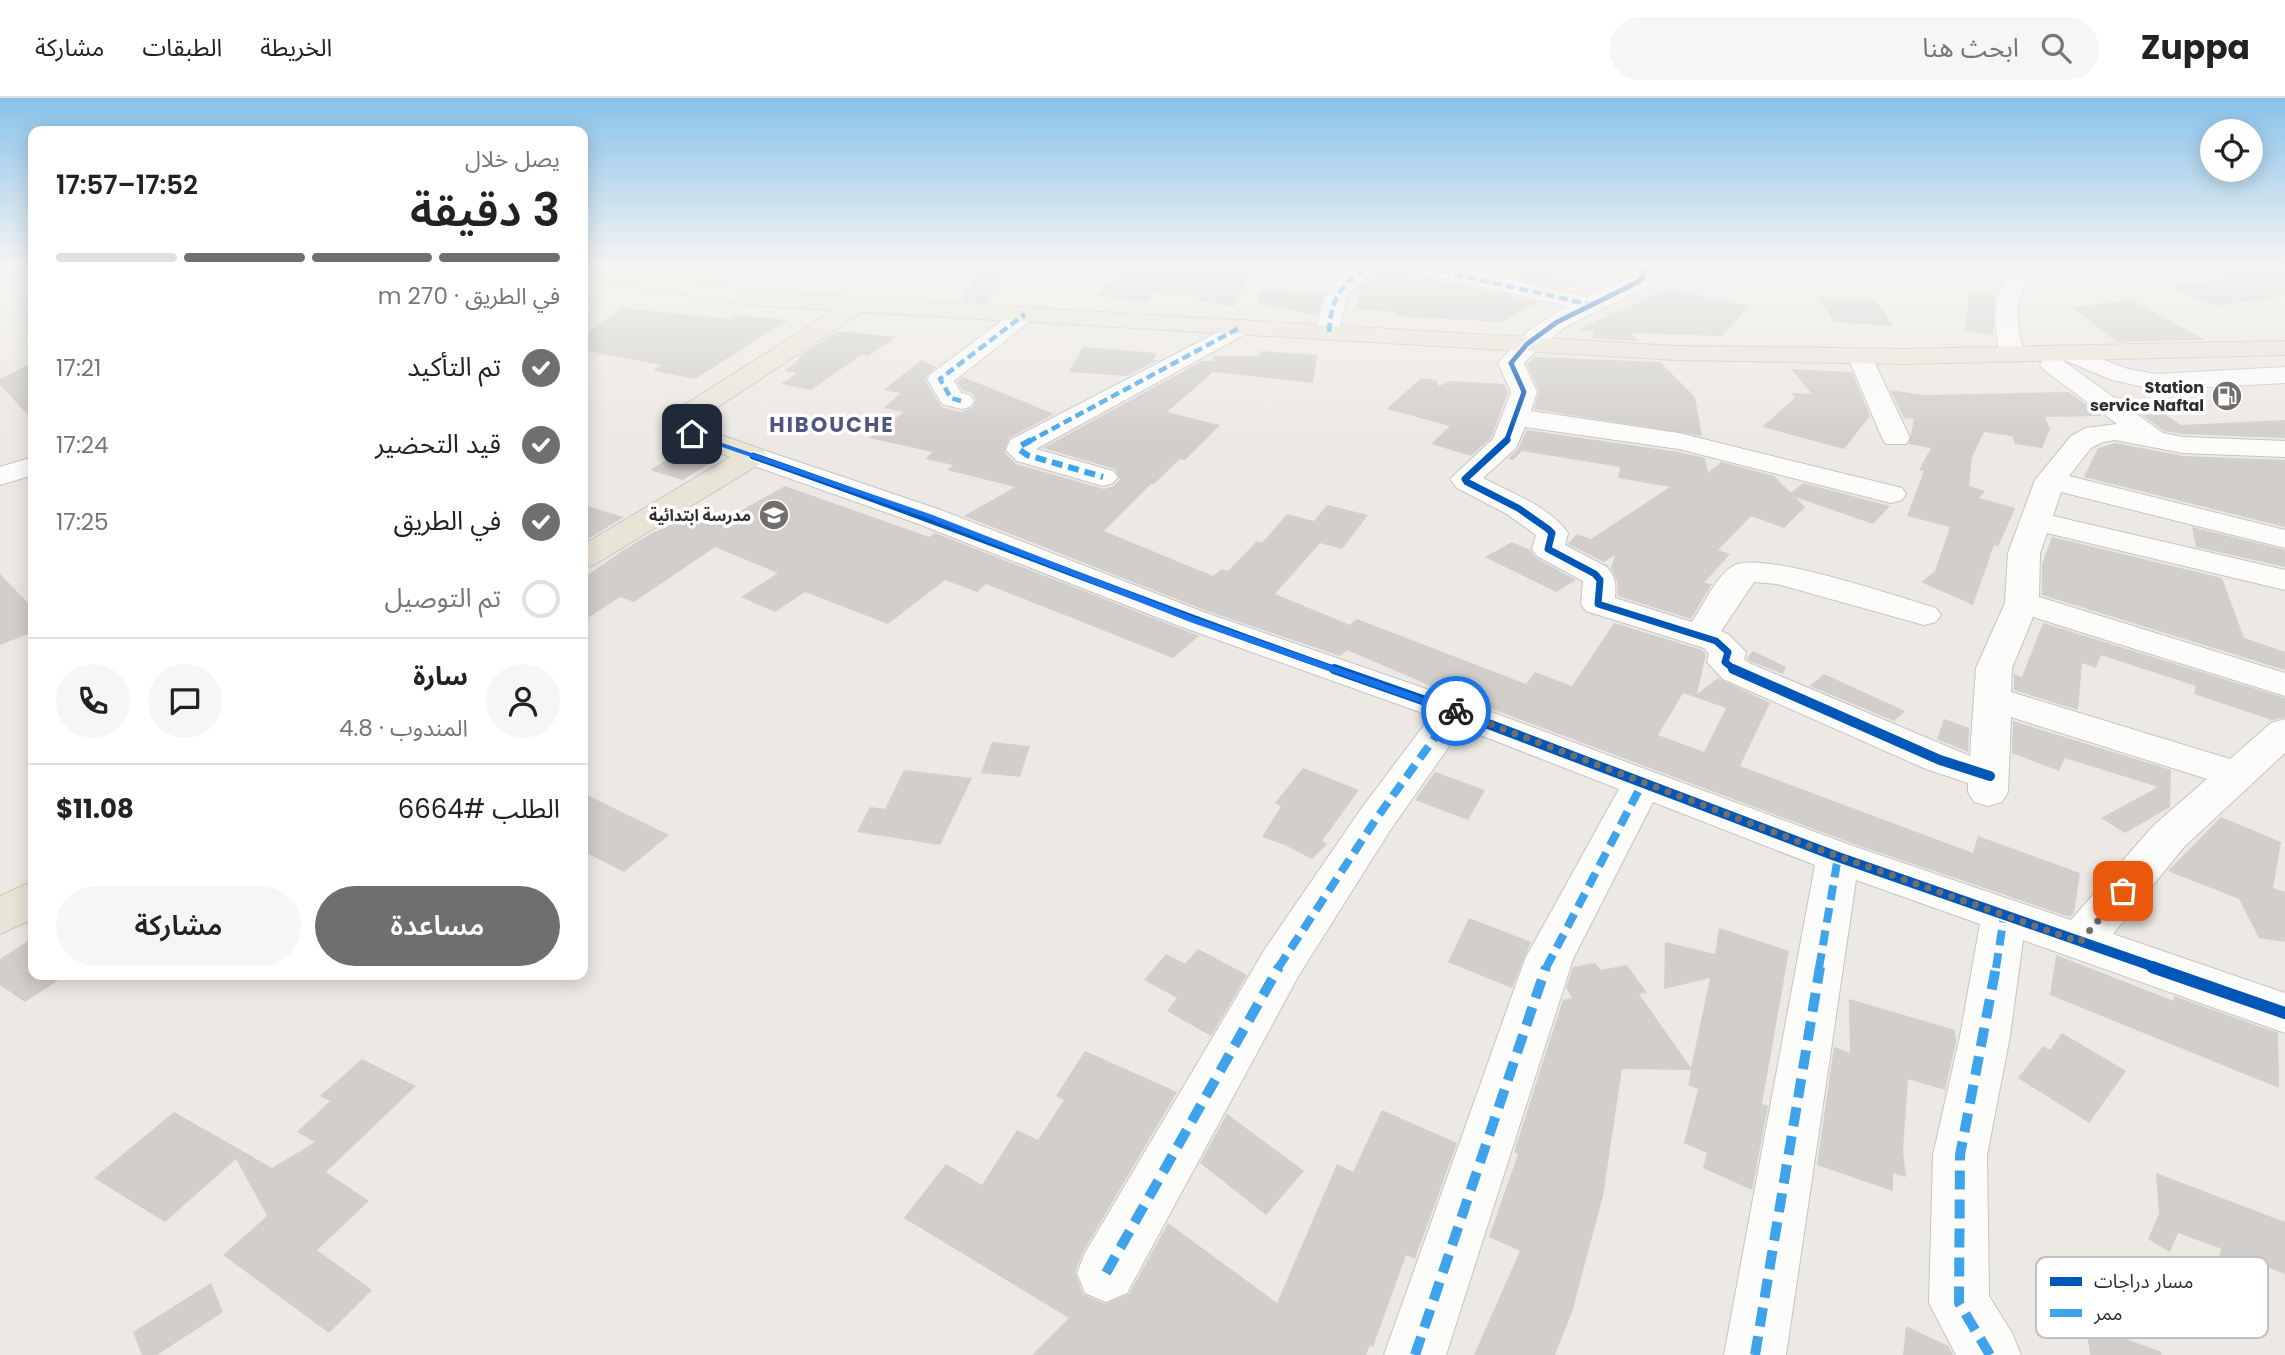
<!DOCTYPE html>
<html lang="ar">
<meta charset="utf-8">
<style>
body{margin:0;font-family:Poppins,"Noto Sans Arabic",sans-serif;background:#f6f6f6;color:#222;direction:rtl;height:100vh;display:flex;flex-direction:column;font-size:26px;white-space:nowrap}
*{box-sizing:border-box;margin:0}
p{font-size:23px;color:#767676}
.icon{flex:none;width:38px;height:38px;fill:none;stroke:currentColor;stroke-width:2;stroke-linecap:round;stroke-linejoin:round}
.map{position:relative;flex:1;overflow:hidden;direction:ltr}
.side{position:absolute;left:28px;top:28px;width:560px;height:854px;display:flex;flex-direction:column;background:#fff;border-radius:14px;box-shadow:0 4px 18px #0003;direction:rtl}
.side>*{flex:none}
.fabs{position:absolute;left:2200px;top:21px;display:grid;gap:14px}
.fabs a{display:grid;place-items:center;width:63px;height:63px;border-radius:50%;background:#fff;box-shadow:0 4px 18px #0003;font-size:35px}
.pin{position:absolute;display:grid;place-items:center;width:60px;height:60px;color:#fff;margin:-30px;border-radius:14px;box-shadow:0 4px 10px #0006}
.courier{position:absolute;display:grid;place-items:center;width:70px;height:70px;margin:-35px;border:5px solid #1a73e8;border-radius:50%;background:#fff;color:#222;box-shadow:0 2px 9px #0007}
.overview em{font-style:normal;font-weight:600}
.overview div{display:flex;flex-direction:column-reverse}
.overview{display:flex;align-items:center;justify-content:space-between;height:119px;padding:0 28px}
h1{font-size:46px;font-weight:600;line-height:52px}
.bar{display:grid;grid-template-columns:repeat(4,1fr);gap:10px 7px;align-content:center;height:84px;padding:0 28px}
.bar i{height:9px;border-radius:5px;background:#e0e0e0}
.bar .active{background:#706f6e}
.bar p{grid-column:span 4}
.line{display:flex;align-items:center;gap:18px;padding:0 28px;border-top:2px solid #e0e0e0}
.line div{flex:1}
.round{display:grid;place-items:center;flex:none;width:74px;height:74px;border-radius:37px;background:#f6f6f6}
ol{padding:0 28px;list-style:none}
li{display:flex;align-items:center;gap:21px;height:77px}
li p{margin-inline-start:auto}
li .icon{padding:7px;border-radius:50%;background:#706f6e;color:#fff;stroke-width:4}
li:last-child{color:#767676}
li i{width:38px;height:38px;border:4px solid #e0e0e0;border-radius:50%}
.primary-button{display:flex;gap:14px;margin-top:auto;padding:14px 28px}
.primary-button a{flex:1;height:80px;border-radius:42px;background:#706f6e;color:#fff;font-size:28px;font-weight:600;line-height:80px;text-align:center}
.primary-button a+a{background:#f6f6f6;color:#222}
header{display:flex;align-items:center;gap:42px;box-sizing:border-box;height:98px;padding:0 35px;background:#fff;border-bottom:2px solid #e0e0e0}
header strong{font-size:33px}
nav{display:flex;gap:38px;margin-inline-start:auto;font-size:24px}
.search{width:490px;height:63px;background:#f6f6f6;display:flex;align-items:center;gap:18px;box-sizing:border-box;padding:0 24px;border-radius:38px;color:#767676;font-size:26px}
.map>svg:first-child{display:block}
.building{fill:#d1cecb;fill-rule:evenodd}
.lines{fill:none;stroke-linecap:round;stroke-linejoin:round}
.minor-casing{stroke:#c5c4c5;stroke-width:2}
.major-casing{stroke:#c6c5c4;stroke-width:2}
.minor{fill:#fcfcfb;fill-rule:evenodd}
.major{fill:#e8e4d6;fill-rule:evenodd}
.quiet-far3{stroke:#3ea3eb;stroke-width:4.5;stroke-dasharray:9 4.5;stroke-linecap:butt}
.quiet-far2{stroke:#3ea3eb;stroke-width:6;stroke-dasharray:11 6;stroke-linecap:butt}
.quiet-far1{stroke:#3ea3eb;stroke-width:8;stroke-dasharray:15 8;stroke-linecap:butt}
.quiet{stroke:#3ea3eb;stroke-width:10;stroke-dasharray:19 10;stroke-linecap:butt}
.cycleway-far3-casing{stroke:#fff;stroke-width:8}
.cycleway-far2-casing{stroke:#fff;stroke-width:10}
.cycleway-far1-casing{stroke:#fff;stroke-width:14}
.cycleway-casing{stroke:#fff;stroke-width:17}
.cycleway-far3{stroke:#0057b8;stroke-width:5}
.cycleway-far2{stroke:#0057b8;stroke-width:7}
.cycleway-far1{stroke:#0057b8;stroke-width:10}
.cycleway{stroke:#0057b8;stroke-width:12}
.route{fill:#1a73e8}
.done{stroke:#706f6e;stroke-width:7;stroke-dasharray:0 12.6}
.labels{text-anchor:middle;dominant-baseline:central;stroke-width:7;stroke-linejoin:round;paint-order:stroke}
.far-poi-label{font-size:16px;font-weight:bold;fill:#2e2e2e;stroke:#fff;text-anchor:end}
.far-district-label{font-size:21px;font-weight:bold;letter-spacing:2px;fill:#4d5680;stroke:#fff}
.key{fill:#fff;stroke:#c0c0c0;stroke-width:2}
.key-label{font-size:19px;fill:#2e2e2e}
</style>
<header>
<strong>Zuppa</strong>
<div class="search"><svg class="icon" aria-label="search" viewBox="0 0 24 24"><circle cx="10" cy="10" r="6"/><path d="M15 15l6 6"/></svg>ابحث هنا</div>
<nav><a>الخريطة</a><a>الطبقات</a><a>مشاركة</a></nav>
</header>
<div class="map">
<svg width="2285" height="1257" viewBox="0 0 2285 1257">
<rect width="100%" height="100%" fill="#ece8e4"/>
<g class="building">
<polygon points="983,167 1009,167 987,205 961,203"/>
<polygon points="1130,167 1199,169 1253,167 1234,209 1199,203 1200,199 1152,195 1147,204 1095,197"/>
<polygon points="1457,167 1521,167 1579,183 1564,191"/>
<polygon points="2202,167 2285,167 2285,198 2216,208 2169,189 2227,181"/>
<polygon points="1388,168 1405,175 1539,204 1500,224 1395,218 1395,214 1356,211 1361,188"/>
<polygon points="1259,191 1325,195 1317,217 1257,205"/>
<polygon points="1668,191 1749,208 1722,238 1631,235 1639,243 1593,240 1593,233 1577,232"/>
<polygon points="1969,194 1995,198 1993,237 1965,232"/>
<polygon points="1818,199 1875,202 1893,228 1834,224"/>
<polygon points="2132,202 2205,242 2117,244 2072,209"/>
<polygon points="622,210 731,221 736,217 788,222 695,281 653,273 661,267 583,252 583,237"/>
<polygon points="838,233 896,239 868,258 861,257 811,292 781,286 797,275 785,273 800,260 798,259"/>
<polygon points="1083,249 1157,255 1153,262 1158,262 1127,278 1069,274"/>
<path d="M1261 253 1317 257 1313 285 1213 274 1167 314 1220 327 1185 362 1180 361 1154 386H1151L1104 433 1213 478 1222 471 1228 473 1257 443 1262 445 1287 416 1314 423 1327 407 1368 417 1342 451 1320 445 1275 496 1350 527 1357 521 1526 586 1535 574 1572 588 1614 525 1702 552 1706 556 1697 596 1718 580 1770 605 1740 668 1973 755 1978 738 2080 775 2074 815 2070 819 1854 746 1438 591 1347 552 1340 558 1207 513 964 418 1015 389 947 372 953 367 925 361 933 354 869 340 904 314 884 310 901 295 884 292 921 262 936 269 924 281 941 309 960 314 972 310 976 302 971 294 963 293 957 284 963 279 1054 316 1009 340 1004 354 1016 366 1104 391 1114 388 1120 381 1115 371 1043 350 1202 263H1214V258H1259ZM1683 595 1726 610 1704 654 1658 637Z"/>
<polygon points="1535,259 1660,264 1695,299 1702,338 1534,311 1539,293 1527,266"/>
<polygon points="33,264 33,322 0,287 0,281"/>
<polygon points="1791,271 1852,274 1870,318 1844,351 1762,329 1795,300 1791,295 1812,296"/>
<polygon points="1421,280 1436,282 1439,288 1450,283 1504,286 1508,294 1491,340 1471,358 1431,346 1450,328 1387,311"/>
<polygon points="1890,292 1924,297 2069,294 2102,318 2045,319 2050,331 2042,350 2015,346 2012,338 1984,334 1972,359 1969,388 1985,393 1979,400 2015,410 1998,449 1994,447 1973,507 1921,484 1935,473 1950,429 1907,418 1924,373 1919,372 1931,350 1909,346 1914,321 1904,320"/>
<polygon points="2114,296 2150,317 2164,316 2181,327 2285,322 2285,340 2183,336 2164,333"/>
<polygon points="1527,332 1678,354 1705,360 1708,375 1721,364 1774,378 1791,395 1803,385 1890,408 1873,426 1795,399 1805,409 1784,430 1751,418 1718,452 1730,456 1704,485 1712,486 1691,521 1618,498 1617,483 1611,470 1615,457 1604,464 1568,446 1577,436 1591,441 1670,389 1618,380 1620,369 1522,353 1513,362 1508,361 1518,351"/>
<polygon points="2115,345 2183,358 2285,362 2285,429 2084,379 2098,350"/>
<polygon points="684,351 717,360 683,382 650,372"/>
<polygon points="785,388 929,439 935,435 1199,538 1173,560 986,486 977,494 945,482 888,526 805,494 775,514 741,499 778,475 715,449 634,504 620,499 583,523 583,480 624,452 652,435 698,415 721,424"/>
<polygon points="583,407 624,419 583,444"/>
<polygon points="2192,429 2285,452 2285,469 2196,449"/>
<polygon points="2052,439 2222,480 2244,540 2285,554 2285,572 2042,497 2042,466"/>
<polygon points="1512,444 1530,452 1536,460 1576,482 1556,494 1485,459"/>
<polygon points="0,476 33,510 33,534 0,547"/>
<polygon points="2043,525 2285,600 2285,619 2272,622 2194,596 2196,588 2101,557 2096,570 2082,565 2078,612 2014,592 2014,576 2022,579"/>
<polygon points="1753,553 1786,569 1783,576 1750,563 1747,560"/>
<polygon points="1824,576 1905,613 1894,623 1810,588"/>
<polygon points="1944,621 1969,630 1968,654 1937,641"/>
<polygon points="2013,623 2171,672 2170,709 2125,735 2101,720 2158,689 2065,660 2059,673 2012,655"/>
<polygon points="992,644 1030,648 1020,679 981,675"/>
<polygon points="1303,670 1359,692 1322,743 1327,746 1312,761 1285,747 1262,739 1281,708 1275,705"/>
<polygon points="904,672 972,680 940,747 857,734 870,709 885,711"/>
<polygon points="1435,674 1485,692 1468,722 1415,702"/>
<polygon points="583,695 669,737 624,774 583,753"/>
<polygon points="2221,719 2281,744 2273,790 2285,794 2285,844 2259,840 2239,801 2168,773"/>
<polygon points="1469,820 1531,844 1512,890 1448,864"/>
<polygon points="1719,830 1789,853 1762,1006 1768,1008 1752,1092 1703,1070 1707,1055 1684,1045 1698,991 1688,987 1691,972 1622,971 1603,1098 1572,1214 1555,1257 1474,1257 1520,1153 1489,1139 1518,1056 1514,1054 1563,902 1572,900 1566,890 1573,869 1595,865 1601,872 1627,867 1647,895 1639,896 1691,970 1710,880 1664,891 1665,844 1715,856"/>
<polygon points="33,840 33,877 66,877 25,904 0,887 0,861"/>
<polygon points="1198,851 1247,877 1211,938 1167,913 1177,900 1144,882 1166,856 1185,866"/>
<polygon points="2056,857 2174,903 2174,898 2278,935 2279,990 2050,897"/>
<polygon points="1849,901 1955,932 1956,944 1945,992 1908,981 1903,1053 1906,1079 1893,1075 1893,1093 1817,1067 1834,949 1850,955"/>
<polygon points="2062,935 2126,973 2089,1025 2018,980 2043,948 2050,952"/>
<polygon points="1085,953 1177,994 1083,1154 1075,1174 1083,1196 1105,1206 1129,1196 1168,1125 1277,1205 1337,1066 1353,1074 1382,1012 1457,1045 1415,1161 1406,1157 1373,1249 1370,1247 1366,1257 1032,1257 1069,1220 904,1120 946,1066 982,1087 1017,1032 1038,1042 1064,1002 1056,998"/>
<polygon points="362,961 416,988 326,1074 369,1103 317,1152 372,1192 329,1235 223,1157 267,1118 236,1061 165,1124 94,1080 174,1014 272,1070 315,1044 297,1034 330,1003 320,998"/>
<polygon points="1227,1016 1304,1073 1266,1117 1200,1065"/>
<polygon points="2156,1075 2285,1124 2285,1176 2255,1164 2229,1217 2199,1197 2222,1151 2178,1135 2170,1154 2148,1141 2159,1116"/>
<polygon points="211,1185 223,1214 157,1257 142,1257 133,1234"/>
<polygon points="2086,1227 2162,1254 2161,1257 2090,1257"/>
<polygon points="1906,1228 1948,1248 1953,1257 1903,1257"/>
</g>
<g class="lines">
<g class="minor-casing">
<g id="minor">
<path d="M1356 167H1381L1348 196 1337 239H1321L1317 234C1320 202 1329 186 1356 167Z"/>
<path d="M1403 167H1444L1587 199 1630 179 1632 167H1654V179L1646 189 1565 229 1528 261 1524 265 1537 294 1531 313 1679 335 1902 390 1906 396 1902 402 1891 405 1679 351 1525 329 1516 350 1483 380C1511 395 1549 408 1568 435L1565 447 1607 469C1616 480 1616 486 1615 500L1692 524C1704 507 1715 479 1733 468 1759 451 1901 500 1936 510L1941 517 1936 524 1924 527 1777 486 1754 484 1721 533 1728 536 1746 554 1744 561 1749 565 1970 658 1976 570 2005 505 2008 455 2035 382 2071 338 2086 330 2117 326 2044 272 2040 267 2044 262H2062L2163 335 2183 339 2285 343V359L2183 355 2115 342 2103 344 2091 350 2069 378 2285 432V450L2061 394 2053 418 2285 472V492L2047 435 2040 455 2039 499 2285 575V598L2033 519 2012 570 2011 594 2230 661 2271 625 2285 621V655L2184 749 2113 836 2285 895V935L2023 842 2010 938 1987 1057 1989 1198 2012 1235 2021 1257H1956L1929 1205 1933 1057 1960 938 1980 826 1856 782 1786 1257H1724L1815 767 1653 704 1573 861 1446 1257H1384L1525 861 1619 691 1462 630 1391 731 1299 877 1127 1195 1106 1204 1085 1195 1077 1175 1085 1155 1265 851 1361 711 1431 618 1182 529 916 425 743 364 739 358 743 352 753 349 763 352 938 411 1206 515 1467 605 1853 748 2071 822 2154 727 2207 681 2011 619 2008 694 2002 704 1988 708 1974 704 1968 694V685L1926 671 1723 581 1707 564 1709 556 1704 550 1586 513 1581 506 1583 483 1537 458 1532 451 1536 437 1507 416 1457 390 1450 381 1493 341 1511 294 1498 265 1528 233 1567 208 1406 172Z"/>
<path d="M2019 167H2043L2025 188 2018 208V231L2025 258 2022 263H2004L2001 258C1991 223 1991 193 2019 167Z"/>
<polygon points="1025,209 1033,211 1037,216 1033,221 954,283 961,295 970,297 974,303 970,309 961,311 942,306 927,281 931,276 1017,211"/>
<polygon points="1241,222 1249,224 1253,229 1249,234 1036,351 1113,373 1118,379 1113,385 1103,388 1017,363 1006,352 1010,342"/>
<polygon points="2073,250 2128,271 2156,276 2285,269 2285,285 2156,292 2112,282 2064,262 2061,257 2064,252"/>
<polygon points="1860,252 1869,254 1872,259 1910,340 1906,346 1886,346 1882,340 1848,259 1851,254"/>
<polygon points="33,359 33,377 0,387 0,369"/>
</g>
</g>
<g class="major-casing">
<g id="major">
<polygon points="583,167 748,193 1676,248 1904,251 2285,243 2285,257 1904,266 1676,262 862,214 701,320 699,324 702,330 763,352 767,358 763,364 594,467 583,470 583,447 730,359 682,342 671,324 681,309 834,212 748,207 583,181"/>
<polygon points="33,783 33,821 0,836 0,798"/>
</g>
</g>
<use href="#minor" class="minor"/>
<use href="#major" class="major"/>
<g class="quiet-far3">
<polyline points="1414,167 1588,206"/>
<path d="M1329 234C1332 196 1340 189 1370 167"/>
<polyline points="961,303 951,300 940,281 1025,216"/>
<polyline points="1028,344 1241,229"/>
</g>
<polyline class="quiet-far2" points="1031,342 1020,348 1020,352 1027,357 1103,379"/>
<g class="quiet-far1">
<polyline points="1278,870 1376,721 1454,613"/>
<polyline points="1546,870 1642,686"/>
<polyline points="1819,870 1838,759"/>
<polyline points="1996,870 2004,818"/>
</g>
<g class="quiet">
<polyline points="1106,1175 1279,869"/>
<polyline points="1415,1257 1546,869"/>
<polyline points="1755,1257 1820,869"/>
<polyline points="1990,1257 1959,1205 1960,1057 1996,869"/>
</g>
<g class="cycleway-far3-casing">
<polyline id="cycleway-far3" points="1506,344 1524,294 1511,265 1527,246 1557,224 1638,184 1643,179 1643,167"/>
</g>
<g class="cycleway-far2-casing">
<g id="cycleway-far2">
<polyline points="1507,342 1465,381 1467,384 1518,410 1548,431 1552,435 1548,451 1595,476 1600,482 1598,506 1716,543 1728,554 1725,564 1736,573"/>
<path d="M753 358C950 426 1142 504 1339 573"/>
</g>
</g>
<g class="cycleway-far1-casing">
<g id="cycleway-far1">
<polyline points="1334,571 1454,613 1838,759 2157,870"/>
<polyline points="1733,571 1940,662 1990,678"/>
</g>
</g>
<g class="cycleway-casing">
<polyline id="cycleway" points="2152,869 2285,915"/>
</g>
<use href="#cycleway-far3" class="cycleway-far3"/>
<use href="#cycleway-far2" class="cycleway-far2"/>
<use href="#cycleway-far1" class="cycleway-far1"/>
<use href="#cycleway" class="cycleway"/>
</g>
<linearGradient id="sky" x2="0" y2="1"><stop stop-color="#88c2ea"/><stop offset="0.49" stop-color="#f6f5f3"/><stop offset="1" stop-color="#f6f5f3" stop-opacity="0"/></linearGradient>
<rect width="2285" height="343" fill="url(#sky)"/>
<polygon class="route" points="690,334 930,416 1197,520 1461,613 1452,616 1190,524 924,419 690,338"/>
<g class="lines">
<polyline class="done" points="1456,613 1818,751 2080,844 2123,793"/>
</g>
<defs>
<g id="fuel-disc" transform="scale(1.575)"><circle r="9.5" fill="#706f6e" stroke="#fff"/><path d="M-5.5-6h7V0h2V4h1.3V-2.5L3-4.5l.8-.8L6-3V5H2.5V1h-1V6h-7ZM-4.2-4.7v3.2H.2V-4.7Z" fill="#fff"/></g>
<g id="school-disc" transform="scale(1.575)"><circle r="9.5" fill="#706f6e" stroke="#fff"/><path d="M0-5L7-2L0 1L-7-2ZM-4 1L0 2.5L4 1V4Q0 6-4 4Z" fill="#fff"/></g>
</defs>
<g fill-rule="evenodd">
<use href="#fuel-disc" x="2227" y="298"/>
<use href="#school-disc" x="774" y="417"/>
</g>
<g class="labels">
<g class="far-poi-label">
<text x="2204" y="289">Station<tspan x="2204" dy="18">service Naftal</tspan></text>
<text x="751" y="417">مدرسة ابتدائية</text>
</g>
<g class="far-district-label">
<text x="832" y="326">HIBOUCHE</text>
</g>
</g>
<rect x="2036" y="1159" width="232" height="81" rx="10" class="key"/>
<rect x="2050" y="1179" width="32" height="9" fill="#0057b8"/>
<rect x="2050" y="1211" width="32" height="8" fill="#3ea3eb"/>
<g class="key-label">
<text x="2094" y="1190">مسار دراجات</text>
<text x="2094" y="1222">ممر</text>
</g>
</svg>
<div class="fabs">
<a><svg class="icon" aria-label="locate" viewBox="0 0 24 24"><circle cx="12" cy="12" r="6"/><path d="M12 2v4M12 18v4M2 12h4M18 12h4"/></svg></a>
</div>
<div class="pin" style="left:2123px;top:793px;background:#ea580c"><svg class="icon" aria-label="bag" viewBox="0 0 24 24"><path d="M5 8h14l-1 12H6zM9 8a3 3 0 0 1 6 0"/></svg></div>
<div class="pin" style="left:692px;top:336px;background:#1f2937"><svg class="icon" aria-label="home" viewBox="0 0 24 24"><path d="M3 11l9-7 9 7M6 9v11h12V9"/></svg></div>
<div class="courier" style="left:1456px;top:613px"><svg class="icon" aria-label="bike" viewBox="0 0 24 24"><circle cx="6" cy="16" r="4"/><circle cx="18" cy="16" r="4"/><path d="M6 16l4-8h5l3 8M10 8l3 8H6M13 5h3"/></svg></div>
<section class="side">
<div class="overview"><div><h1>3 دقيقة</h1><p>يصل خلال</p></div><em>17:52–17:57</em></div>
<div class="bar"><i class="active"></i><i class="active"></i><i class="active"></i><i></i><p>في الطريق · 270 m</p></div>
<ol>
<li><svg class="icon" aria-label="check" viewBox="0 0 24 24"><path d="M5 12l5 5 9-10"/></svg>تم التأكيد<p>17:21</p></li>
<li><svg class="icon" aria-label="check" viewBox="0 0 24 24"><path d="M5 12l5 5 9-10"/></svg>قيد التحضير<p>17:24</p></li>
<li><svg class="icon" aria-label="check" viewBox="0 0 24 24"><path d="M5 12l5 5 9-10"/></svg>في الطريق<p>17:25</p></li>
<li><i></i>تم التوصيل</li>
</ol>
<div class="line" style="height:126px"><a class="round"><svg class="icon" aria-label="person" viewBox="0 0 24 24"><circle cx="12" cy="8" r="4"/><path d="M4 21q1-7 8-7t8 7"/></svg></a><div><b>سارة</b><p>المندوب · 4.8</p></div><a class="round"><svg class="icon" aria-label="chat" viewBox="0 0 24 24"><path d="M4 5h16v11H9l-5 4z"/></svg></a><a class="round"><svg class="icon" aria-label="phone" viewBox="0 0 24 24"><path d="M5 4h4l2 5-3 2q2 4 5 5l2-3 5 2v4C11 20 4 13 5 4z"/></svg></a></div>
<div class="line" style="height:91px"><div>الطلب #6664</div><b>$11.08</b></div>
<div class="primary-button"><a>مساعدة</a><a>مشاركة</a></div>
</section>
</div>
